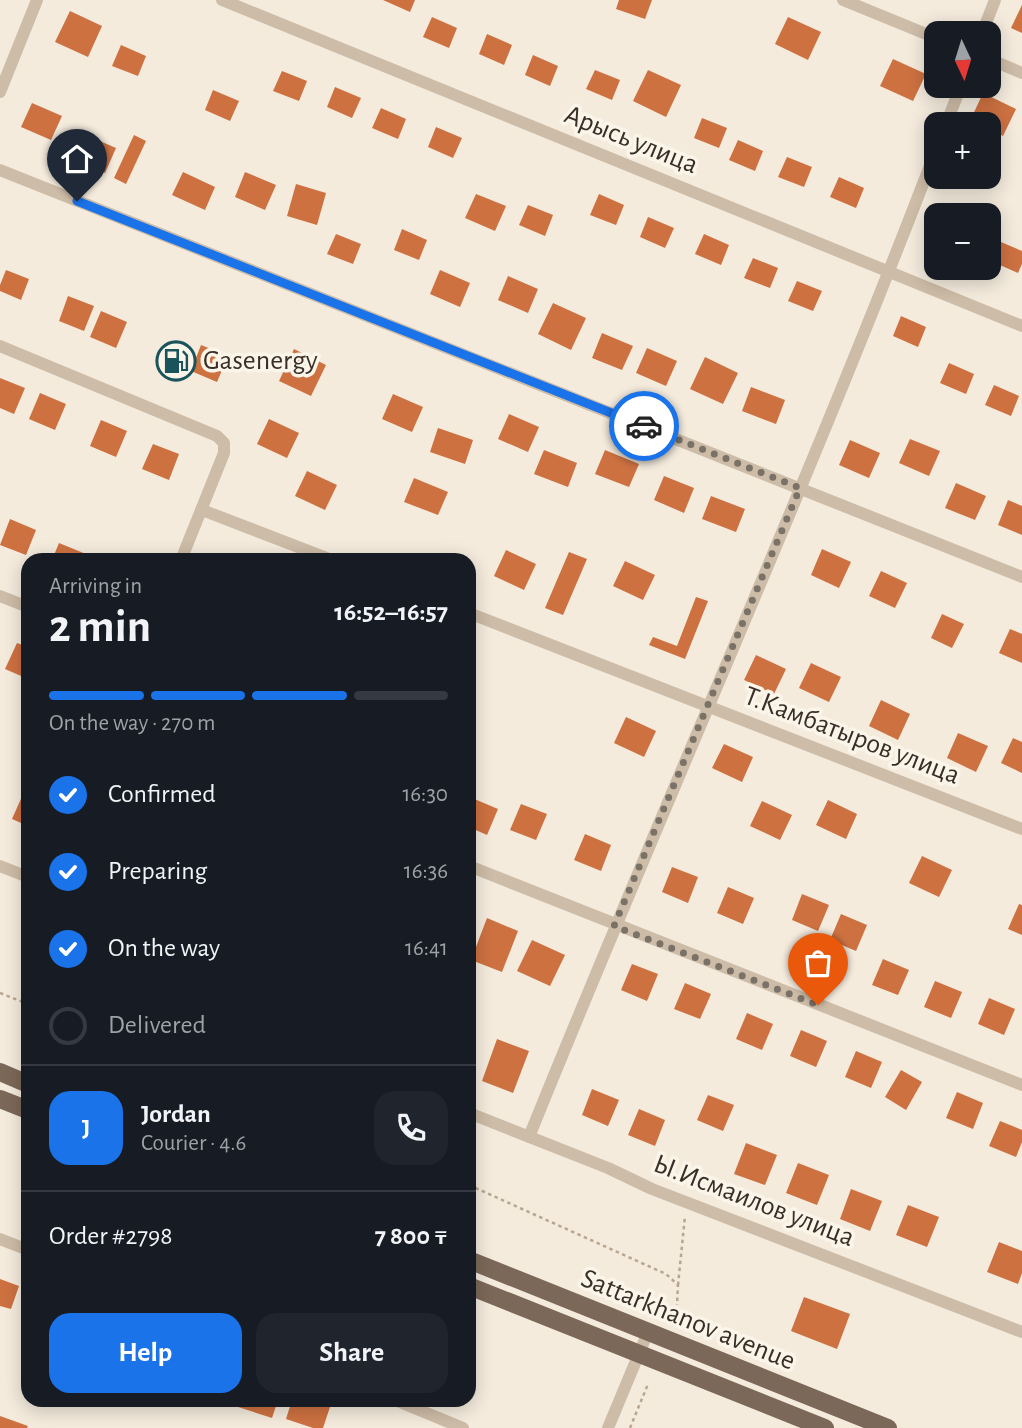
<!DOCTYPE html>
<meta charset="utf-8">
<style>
body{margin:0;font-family:"Alegreya Sans",sans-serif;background:#20242c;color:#f1f3f6;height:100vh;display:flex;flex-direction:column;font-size:26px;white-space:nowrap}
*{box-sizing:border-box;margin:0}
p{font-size:23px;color:#9ea1a6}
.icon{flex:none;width:38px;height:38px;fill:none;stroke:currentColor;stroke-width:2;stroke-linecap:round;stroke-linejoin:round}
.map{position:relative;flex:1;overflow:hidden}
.drawer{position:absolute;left:21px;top:553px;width:455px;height:854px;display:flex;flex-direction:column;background:#171b24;border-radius:21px;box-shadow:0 4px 18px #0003}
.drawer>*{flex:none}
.needle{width:46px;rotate:176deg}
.fabs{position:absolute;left:924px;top:21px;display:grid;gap:14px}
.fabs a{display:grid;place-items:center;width:77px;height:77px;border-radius:14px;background:#171b24;box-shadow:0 4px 18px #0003;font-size:35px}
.pin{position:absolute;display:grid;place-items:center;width:60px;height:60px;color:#fff;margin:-72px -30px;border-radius:50% 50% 50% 0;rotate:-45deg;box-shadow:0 0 7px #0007}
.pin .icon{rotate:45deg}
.courier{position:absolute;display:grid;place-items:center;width:70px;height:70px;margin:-35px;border:5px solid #1a73e8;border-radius:50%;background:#fff;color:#222;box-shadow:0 2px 9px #0007}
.headline em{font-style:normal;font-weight:700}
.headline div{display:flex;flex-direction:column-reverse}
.headline{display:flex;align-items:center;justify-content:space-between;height:119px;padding:0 28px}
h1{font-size:46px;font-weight:700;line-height:52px}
.bar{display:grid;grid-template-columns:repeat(4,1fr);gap:10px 7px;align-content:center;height:84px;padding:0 28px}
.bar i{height:9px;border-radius:5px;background:#363941}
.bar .active{background:#1a73e8}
.bar p{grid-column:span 4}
.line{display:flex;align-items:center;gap:18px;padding:0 28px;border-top:2px solid #363941}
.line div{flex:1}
.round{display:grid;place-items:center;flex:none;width:74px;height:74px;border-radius:21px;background:#20242c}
ol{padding:0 28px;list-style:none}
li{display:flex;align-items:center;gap:21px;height:77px}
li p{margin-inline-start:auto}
li .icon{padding:7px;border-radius:50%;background:#1a73e8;color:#fff;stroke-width:4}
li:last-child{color:#9ea1a6}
li i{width:38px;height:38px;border:4px solid #363941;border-radius:50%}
.primary-button{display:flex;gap:14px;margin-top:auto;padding:14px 28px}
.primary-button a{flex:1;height:80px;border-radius:21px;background:#1a73e8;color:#fff;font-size:28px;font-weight:700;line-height:80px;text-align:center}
.primary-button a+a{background:#20242c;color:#f1f3f6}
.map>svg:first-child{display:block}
.building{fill:#cd7141}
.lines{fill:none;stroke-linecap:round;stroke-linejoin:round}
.path{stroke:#b9a691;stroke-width:2.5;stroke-dasharray:3.5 3.5;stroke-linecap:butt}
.minor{stroke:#cdbca7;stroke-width:12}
.primary{stroke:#7c6858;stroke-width:18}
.done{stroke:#7a7167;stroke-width:7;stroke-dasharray:0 12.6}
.route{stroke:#1a73e8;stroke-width:9}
.labels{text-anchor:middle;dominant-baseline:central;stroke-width:7;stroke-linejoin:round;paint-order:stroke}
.street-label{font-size:28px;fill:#392f28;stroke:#fbf5e9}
.poi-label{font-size:28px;fill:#392f28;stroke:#fbf5e9;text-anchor:start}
</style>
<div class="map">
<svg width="1022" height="1428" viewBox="0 0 1022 1428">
<rect width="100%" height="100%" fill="#f4ebdd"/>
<g class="building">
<polygon points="383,0 415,0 410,12"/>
<polygon points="619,0 652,0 645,19 616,9"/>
<polygon points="1022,5 1022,33 1011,28"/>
<polygon points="70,11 102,26 88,57 55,42"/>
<polygon points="432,17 457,28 449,48 423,37"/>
<polygon points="788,17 821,32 808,60 775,44"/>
<polygon points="487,34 512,45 504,65 479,54"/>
<polygon points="121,45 146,56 138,76 112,66"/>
<polygon points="533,55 558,66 550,86 525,75"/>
<polygon points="893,59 926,74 913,101 880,86"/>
<polygon points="595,70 620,80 612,100 586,89"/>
<polygon points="648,70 681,85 666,117 633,101"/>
<polygon points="282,71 307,81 299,101 273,91"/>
<polygon points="335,87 361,98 352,118 327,107"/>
<polygon points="213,90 239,101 230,121 205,110"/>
<polygon points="983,93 1016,109 1003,136 989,129 989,124 978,124 970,121"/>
<polygon points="32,103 62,116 51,140 21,127"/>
<polygon points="381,108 406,119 398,139 372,128"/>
<polygon points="702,118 727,128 719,148 694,138"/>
<polygon points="436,127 462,138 453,158 428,147"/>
<polygon points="86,135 116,148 105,173 75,160"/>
<polygon points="134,135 146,141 126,184 114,178"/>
<polygon points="738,140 763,151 755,171 729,160"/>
<polygon points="787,157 812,167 804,187 778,177"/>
<polygon points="183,172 215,187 205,210 172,195"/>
<polygon points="245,172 276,185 265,210 235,197"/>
<polygon points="839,177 864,188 856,208 830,197"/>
<polygon points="296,184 326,193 317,225 287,216"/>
<polygon points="476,194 506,206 495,231 465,218"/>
<polygon points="599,194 624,205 616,225 590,215"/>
<polygon points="528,205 553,215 545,236 519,225"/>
<polygon points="648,217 674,228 665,248 640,237"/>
<polygon points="402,229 427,240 419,260 394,250"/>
<polygon points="336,234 361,244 353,264 327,254"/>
<polygon points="704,234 729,245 721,265 695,254"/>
<polygon points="1001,242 1022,251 1022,264 1018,273 993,262"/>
<polygon points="753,258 778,268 770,288 744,278"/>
<polygon points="6,270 29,279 21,300 0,291 0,285"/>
<polygon points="440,270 470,283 460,307 430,294"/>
<polygon points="508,276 538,289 528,313 498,300"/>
<polygon points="797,281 822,291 813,311 788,301"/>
<polygon points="68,296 94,306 84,331 59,321"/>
<polygon points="553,303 586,318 571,350 538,334"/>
<polygon points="101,311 127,322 116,348 90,337"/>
<polygon points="901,316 926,327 918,347 893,336"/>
<polygon points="602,333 633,346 622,370 592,358"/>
<polygon points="201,345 228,356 217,382 191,371"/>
<polygon points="647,348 677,361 666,386 636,373"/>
<polygon points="294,349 326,365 311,396 279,381"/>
<polygon points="705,357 738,373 723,404 690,389"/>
<polygon points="949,363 974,374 966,394 940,383"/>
<polygon points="0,378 25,388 14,414 0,408"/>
<polygon points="994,385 1019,396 1011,416 985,405"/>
<polygon points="751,387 785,400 776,424 742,411"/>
<polygon points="40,393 66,404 55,430 29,419"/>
<polygon points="393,394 423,407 412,432 382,419"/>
<polygon points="509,414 539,427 528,452 498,439"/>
<polygon points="269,419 299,433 287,458 257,444"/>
<polygon points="101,420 127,431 116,457 90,446"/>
<polygon points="438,428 473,440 465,464 430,452"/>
<polygon points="910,439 940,451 929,476 899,463"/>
<polygon points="850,440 880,453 869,478 839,465"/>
<polygon points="153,444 179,454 169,480 142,469"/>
<polygon points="544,450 577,463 568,487 534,474"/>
<polygon points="605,450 639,464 629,487 595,474"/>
<polygon points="307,471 337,485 325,510 295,496"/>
<polygon points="664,476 694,488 684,513 654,500"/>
<polygon points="414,478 448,492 438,515 404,502"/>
<polygon points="956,483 986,496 975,520 945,508"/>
<polygon points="711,496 745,509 736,532 702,519"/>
<polygon points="1008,500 1022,506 1022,535 998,525"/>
<polygon points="10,519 36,530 26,555 0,545"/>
<polygon points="59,543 86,554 83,560 52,560"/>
<polygon points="822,549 851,562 839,588 811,575"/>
<polygon points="506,550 536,564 524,590 494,576"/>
<polygon points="569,552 587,559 563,615 545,608"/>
<polygon points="625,561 655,575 643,600 613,586"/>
<polygon points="881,571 907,583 895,608 869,596"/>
<polygon points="696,597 708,601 685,659 649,645 653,637 677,646"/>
<polygon points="942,614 964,624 952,648 931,638"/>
<polygon points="1010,629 1022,634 1022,663 999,653"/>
<polygon points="17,643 28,647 28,679 5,669"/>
<polygon points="756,655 786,669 774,694 744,680"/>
<polygon points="811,663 841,677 829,702 799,688"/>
<polygon points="881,700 910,714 898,740 869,726"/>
<polygon points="626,717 656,731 644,757 614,743"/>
<polygon points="958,733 988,746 976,772 947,758"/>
<polygon points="1013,738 1022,742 1022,773 1001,763"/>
<polygon points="724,744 753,757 742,782 712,768"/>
<polygon points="24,792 28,794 28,826 12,819"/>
<polygon points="472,798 498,809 487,835 469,827 469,805"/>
<polygon points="828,800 857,814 846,839 816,825"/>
<polygon points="762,801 792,815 780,840 750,826"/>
<polygon points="521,804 547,814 536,840 510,830"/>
<polygon points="585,834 611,845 601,871 574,860"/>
<polygon points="922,856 952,870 939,897 909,883"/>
<polygon points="672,867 698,877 688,903 662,892"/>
<polygon points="728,887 754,898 743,924 717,913"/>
<polygon points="802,894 829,905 818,931 792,920"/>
<polygon points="1019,904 1022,905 1022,935 1008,929"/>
<polygon points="841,914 867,925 856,951 830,940"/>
<polygon points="487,918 518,931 502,972 471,960"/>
<polygon points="532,940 565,955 550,986 517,971"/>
<polygon points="883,959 909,970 898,995 872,985"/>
<polygon points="632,964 658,974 647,1001 621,990"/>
<polygon points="935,981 962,992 951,1018 924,1007"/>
<polygon points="685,983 711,994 700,1019 674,1009"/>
<polygon points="989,998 1015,1009 1004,1035 978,1024"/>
<polygon points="747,1013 773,1024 762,1050 736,1039"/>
<polygon points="801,1030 827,1041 816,1067 790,1056"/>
<polygon points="497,1039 529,1051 513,1093 482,1081"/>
<polygon points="856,1051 882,1062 871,1088 845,1077"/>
<polygon points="901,1070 922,1082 906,1110 885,1097"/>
<polygon points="592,1089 619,1100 608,1126 582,1115"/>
<polygon points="957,1092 983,1103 973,1129 946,1118"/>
<polygon points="708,1095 734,1105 723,1131 697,1120"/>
<polygon points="639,1109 665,1120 655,1146 628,1135"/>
<polygon points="1000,1121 1022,1130 1022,1142 1016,1157 989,1146"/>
<polygon points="746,1143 777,1155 765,1185 734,1174"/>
<polygon points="798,1163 829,1175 817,1205 786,1193"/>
<polygon points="851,1189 882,1201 870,1231 840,1219"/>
<polygon points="908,1205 939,1217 927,1247 896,1235"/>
<polygon points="999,1242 1022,1251 1022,1273 1018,1284 987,1272"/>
<polygon points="0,1279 19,1286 11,1309 0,1306"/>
<polygon points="804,1297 850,1314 837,1349 791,1331"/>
<polygon points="237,1400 278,1400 272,1418 235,1406"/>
<polygon points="292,1400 309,1400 330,1407 323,1428 313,1428 286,1419"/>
<polygon points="0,1416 28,1426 27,1428 0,1428"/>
</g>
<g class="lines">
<g class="path">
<polyline points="0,993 28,1004"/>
<polyline points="469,1185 666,1274 678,1285 677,1305"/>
<polyline points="678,1285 685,1216"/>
<polyline points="630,1428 648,1384"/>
</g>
<g class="minor">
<polyline points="222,0 1022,326"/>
<polyline points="843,0 936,38"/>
<polyline points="982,33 995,0"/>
<polyline points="989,59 1022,73"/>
<polyline points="0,92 37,0"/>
<polyline points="946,124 961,86"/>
<polyline points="0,170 1022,577"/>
<polyline points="0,346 217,436 224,443 224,453 181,560"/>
<polyline points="202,510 332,560"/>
<polyline points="0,596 28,607"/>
<polyline points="469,613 1022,829"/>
<polyline points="0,866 28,877"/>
<polyline points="469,866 1022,1085"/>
<polyline points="469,1113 608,1168 652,1189 1022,1332"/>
<path d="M529 1137C662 807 809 483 936 150"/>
<polyline points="0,1239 28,1250"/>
<polyline points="395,1400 463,1428"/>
<polyline points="608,1428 648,1332"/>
</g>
<g class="primary">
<polyline points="0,1072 28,1084"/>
<polyline points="0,1099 28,1110"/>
<polyline points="469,1260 888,1428"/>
<polyline points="469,1286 825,1428"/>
</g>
</g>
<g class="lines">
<polyline class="done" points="644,426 800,488 614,926 818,1005"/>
<polyline class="route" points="77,201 644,426"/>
</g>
<defs>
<g id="fuel-ring" transform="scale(2.0125)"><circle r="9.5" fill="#fbf5e9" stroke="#1b535d" stroke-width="1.5"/><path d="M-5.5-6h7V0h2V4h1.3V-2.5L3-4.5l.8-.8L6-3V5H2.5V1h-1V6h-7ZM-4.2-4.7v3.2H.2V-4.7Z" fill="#1b535d"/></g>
</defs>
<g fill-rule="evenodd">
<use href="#fuel-ring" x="176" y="361"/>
</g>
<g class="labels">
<g class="street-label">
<text transform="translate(631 140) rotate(22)">Арысь улица</text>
<text transform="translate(852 736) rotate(21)">Т.Камбатыров улица</text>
<text transform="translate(754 1201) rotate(21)">Ы.Исмаилов улица</text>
<text transform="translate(688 1320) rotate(22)">Sattarkhanov avenue</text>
</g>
<g class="poi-label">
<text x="203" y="361">Gasenergy</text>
</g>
</g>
</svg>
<div class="fabs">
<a><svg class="needle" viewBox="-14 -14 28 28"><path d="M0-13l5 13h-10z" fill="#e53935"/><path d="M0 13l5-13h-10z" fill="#9ea1a6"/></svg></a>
<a>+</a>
<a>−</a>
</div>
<div class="pin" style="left:818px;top:1005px;background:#ea580c"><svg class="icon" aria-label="bag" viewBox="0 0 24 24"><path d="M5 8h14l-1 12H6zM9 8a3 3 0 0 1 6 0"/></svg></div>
<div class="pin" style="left:77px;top:201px;background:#1f2937"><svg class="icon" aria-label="home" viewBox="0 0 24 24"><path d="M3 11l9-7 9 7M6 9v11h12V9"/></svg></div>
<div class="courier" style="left:644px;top:426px"><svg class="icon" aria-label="car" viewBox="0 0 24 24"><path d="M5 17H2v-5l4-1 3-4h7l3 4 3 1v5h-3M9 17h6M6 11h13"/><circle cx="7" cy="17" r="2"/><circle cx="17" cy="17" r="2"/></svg></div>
<section class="drawer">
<div class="headline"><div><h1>2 min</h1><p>Arriving in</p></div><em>16:52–16:57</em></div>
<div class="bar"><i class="active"></i><i class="active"></i><i class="active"></i><i></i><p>On the way · 270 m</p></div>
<ol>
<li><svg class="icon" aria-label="check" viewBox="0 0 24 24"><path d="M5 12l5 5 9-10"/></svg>Confirmed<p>16:30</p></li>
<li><svg class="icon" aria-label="check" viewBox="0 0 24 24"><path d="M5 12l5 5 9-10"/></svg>Preparing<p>16:36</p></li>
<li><svg class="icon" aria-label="check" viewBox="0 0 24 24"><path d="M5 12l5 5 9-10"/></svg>On the way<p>16:41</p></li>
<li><i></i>Delivered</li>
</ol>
<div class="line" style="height:126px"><b class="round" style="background:#1a73e8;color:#fff">J</b><div><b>Jordan</b><p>Courier · 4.6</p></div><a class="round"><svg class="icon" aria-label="phone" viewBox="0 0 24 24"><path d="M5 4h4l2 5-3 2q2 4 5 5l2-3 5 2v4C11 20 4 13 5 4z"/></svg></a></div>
<div class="line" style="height:91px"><div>Order #2798</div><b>7 800 ₸</b></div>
<div class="primary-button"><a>Help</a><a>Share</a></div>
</section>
</div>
